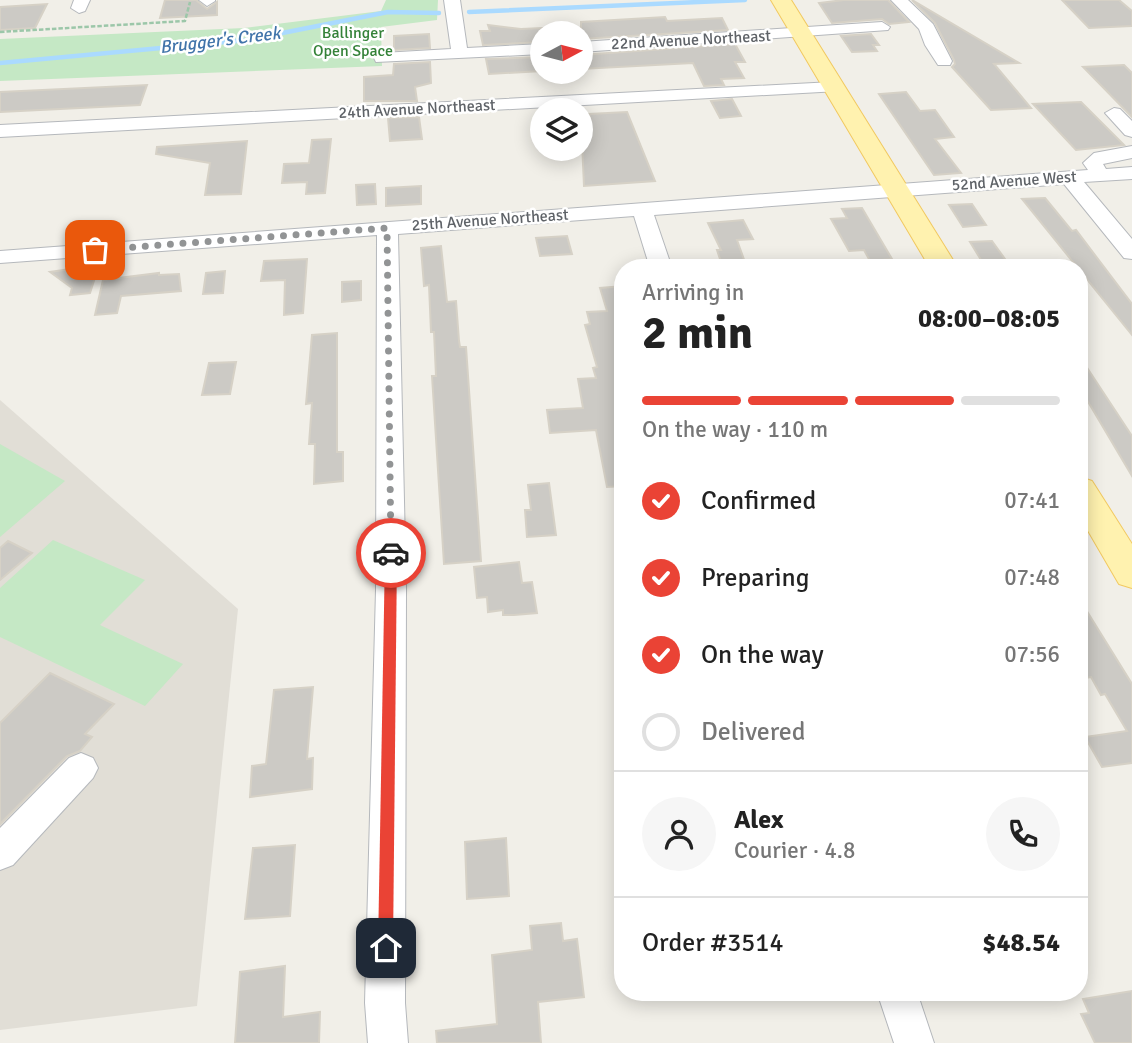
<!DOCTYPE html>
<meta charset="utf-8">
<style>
body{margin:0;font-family:Signika,sans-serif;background:#f6f6f6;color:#222;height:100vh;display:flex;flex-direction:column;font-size:26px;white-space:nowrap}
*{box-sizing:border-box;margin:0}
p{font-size:23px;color:#767676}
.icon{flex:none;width:38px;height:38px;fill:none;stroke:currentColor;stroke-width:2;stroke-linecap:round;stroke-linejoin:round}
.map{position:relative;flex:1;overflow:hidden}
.drawer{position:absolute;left:614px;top:259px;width:474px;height:742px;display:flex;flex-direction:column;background:#fff;border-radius:28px;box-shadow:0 4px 18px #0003}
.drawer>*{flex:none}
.needle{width:46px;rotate:83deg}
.controls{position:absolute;left:530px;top:21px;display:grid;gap:14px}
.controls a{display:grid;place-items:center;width:63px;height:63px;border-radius:50%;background:#fff;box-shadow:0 4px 18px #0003;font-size:35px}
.pin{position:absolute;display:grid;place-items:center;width:60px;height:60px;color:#fff;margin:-30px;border-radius:14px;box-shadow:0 4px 10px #0006}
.courier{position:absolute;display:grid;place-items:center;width:70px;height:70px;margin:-35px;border:5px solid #ea4335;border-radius:50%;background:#fff;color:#222;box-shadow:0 2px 9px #0007}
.headline em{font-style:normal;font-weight:700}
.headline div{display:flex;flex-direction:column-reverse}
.headline{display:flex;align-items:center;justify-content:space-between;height:119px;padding:0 28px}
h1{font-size:46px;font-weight:700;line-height:52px}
.bar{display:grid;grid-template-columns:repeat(4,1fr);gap:10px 7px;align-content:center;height:84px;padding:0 28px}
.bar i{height:9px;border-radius:5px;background:#e0e0e0}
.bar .current{background:#ea4335}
.bar p{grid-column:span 4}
.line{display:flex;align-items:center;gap:18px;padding:0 28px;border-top:2px solid #e0e0e0}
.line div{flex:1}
.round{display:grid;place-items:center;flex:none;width:74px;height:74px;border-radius:37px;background:#f6f6f6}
ol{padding:0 28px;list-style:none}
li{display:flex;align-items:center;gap:21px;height:77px}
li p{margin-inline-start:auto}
li .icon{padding:7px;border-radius:50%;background:#ea4335;color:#fff;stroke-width:4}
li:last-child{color:#767676}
li i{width:38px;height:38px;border:4px solid #e0e0e0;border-radius:50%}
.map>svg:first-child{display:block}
.education{fill:#e1ded6}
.green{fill:#c5e8c5}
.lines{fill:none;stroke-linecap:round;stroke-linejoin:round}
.stream{stroke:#aadaff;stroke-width:4.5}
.building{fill:#cccac5;stroke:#d6d1c6;stroke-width:2}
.minor-casing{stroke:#b5b8bc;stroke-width:2}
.major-casing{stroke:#f2c960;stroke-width:2}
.path{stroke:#9cc7a9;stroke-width:2.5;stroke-dasharray:4.5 2;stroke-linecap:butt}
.minor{fill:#fff;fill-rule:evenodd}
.major{fill:#fff2af;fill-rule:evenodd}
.route{fill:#ea4335}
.done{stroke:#929495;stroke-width:7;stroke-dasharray:0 12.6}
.labels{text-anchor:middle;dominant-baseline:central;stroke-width:5;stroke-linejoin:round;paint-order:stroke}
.far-park-label{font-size:16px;fill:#348238;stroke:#fff}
.far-street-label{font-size:16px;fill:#5f6368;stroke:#fff}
.far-water-label{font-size:18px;font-style:italic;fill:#4174aa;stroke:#fff}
</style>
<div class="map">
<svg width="1132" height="1043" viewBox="0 0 1132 1043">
<rect width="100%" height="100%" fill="#f1efe8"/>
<polygon class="education" points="0,400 238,609 197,1006 0,1030"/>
<g class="green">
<polygon points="386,0 438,0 437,20 381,27 382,66 0,81 0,39 244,28 381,11"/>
<polygon points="0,444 65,481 0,537"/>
<polygon points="53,540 145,580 100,625 183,664 145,706 0,637 0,588"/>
</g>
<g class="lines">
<g class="stream">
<polyline points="469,12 745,0"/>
<polyline points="0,63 247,40 388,12 439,13"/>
</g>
</g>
<g class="building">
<polygon points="165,0 196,0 207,9 217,2 217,15 160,18"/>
<polygon points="844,0 888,0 909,22 889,24 882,19 832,23 819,3"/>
<polygon points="912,0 1019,63 994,64 1031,108 991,110 952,67 955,64 954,60 935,23"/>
<polygon points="1062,0 1119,0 1132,11 1132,26 1089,28"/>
<polygon points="47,4 35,28 0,30 0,7"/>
<polygon points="665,17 667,21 722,18 728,30 581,39 581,22"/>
<polygon points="488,25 521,29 542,28 542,42 483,45 480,31 490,31"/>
<polygon points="429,34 430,48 394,50 394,36"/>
<polygon points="871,34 879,45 873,45 877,51 852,52 841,36"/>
<polygon points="735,44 745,62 735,62 744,78 721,79 724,85 704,86 693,63 581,69 581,55"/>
<polygon points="542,57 542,71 489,74 486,59"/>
<polygon points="430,62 431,83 415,87 417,101 364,101 364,77 393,75 394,64"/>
<polygon points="1124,65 1132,73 1132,117 1083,67"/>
<polygon points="147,85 140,105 0,112 0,92"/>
<polygon points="906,92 920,111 935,110 954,137 935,139 961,173 934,175 879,94"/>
<polygon points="732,99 741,116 720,118 711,101"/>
<polygon points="1081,102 1124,145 1076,150 1033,104"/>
<polygon points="627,112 655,181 584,186 581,120 590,119 589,114"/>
<polygon points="419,117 422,139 390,141 388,118"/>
<polygon points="331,139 325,193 306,194 307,182 282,183 284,164 309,163 312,140"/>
<polygon points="247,141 241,194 205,195 210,163 156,154 157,147"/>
<polygon points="375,184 376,204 357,205 356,185"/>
<polygon points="421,186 421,204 386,206 386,188"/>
<polygon points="1045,198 1072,231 1076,230 1132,304 1132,335 1022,199"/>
<polygon points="972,204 986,225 963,227 949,205"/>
<polygon points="862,208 892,259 870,261 864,250 849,251 831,219 847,218 842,209"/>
<polygon points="743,220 753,239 737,240 747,268 723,268 717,250 721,250 708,223"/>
<polygon points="567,236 572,254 540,256 536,238"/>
<polygon points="992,241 1010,266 986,268 970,242"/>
<polygon points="441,246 447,302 456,301 459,341 460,347 466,347 481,561 444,564 432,376 436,376 434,332 431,332 429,285 424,286 421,248"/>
<polygon points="307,259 303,313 284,315 285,280 261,281 264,261"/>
<polygon points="99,265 90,293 70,295 72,288 50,272"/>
<polygon points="225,271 223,293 203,294 206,273"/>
<polygon points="159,273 159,275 179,274 181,291 121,296 117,313 95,315 103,280"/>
<polygon points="361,281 361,300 342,302 342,282"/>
<polygon points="623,286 623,486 607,487 596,430 550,433 547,410 583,408 578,379 596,378 593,368 597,367 585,325 590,324 587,312 607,311 600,288"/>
<polygon points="337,333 337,452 343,452 343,481 314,484 315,444 309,444 312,403 306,404 312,335"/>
<polygon points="1080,357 1132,436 1132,476 1087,400 1080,400"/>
<polygon points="236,362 230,394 202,395 209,363"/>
<polygon points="549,483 556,535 527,537 525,510 531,510 528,485"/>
<polygon points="8,541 32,553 0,580 0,548"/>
<polygon points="519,562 522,583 532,582 537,613 514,615 503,615 503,610 488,612 487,597 477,598 474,567"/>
<polygon points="1080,600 1132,684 1132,763 1102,767 1085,737 1127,731 1105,694 1101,695 1091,677 1080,679"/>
<polygon points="50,673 114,704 85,734 92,737 80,751 67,756 0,824 0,723"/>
<polygon points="313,687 307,759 313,758 312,789 250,797 252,766 266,764 274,690"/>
<polygon points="506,838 509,896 467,899 465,842"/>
<polygon points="295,845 290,916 245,919 253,848"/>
<polygon points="561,923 563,941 577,939 584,997 538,1002 541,1043 437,1043 436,1031 497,1024 492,955 532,950 530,926"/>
<polygon points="285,966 283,1017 320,1012 319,1043 235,1043 240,972"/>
<polygon points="1132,991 1132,1043 1095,1043 1081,1014 1089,1013 1083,999"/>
</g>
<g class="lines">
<g class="minor-casing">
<g id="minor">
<polygon points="74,0 90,0 85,11 79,13 71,8"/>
<polygon points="199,0 215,0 215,1 207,6"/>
<polygon points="444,0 460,0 467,48 542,44 542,54 376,62 374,58 376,54 382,53 451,49"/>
<polygon points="891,0 908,0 933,24 952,61 950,65 938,65 925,45 919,29"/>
<polygon points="882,22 890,27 888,30 581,52 581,42"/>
<polygon points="833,82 839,83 842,87 839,91 0,137 0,125"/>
<polygon points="1114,108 1120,109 1132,121 1132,137 1125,135 1105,113"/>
<polygon points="1132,146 1132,158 1103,164 1106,169 1132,167 1132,179 1084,182 1132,239 1132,259 1124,258 1064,184 654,215 672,268 650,268 634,216 398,234 406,590 405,1003 408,1043 368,1043 365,1003 376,590 377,235 0,263 0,251 1088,170 1083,163 1094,153"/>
<polygon points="81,753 93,758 98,768 93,778 13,865 0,870 0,828 69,758"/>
<polygon points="877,992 917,992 934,1043 894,1043"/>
</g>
</g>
<g class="major-casing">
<g id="major">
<polygon points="771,0 791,0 958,268 930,268"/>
<polygon points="1080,477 1092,481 1132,544 1132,588 1119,584 1080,517"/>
</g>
</g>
<polyline class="path" points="0,32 185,21 190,2"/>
<use href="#minor" class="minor"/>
<use href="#major" class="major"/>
</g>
<polygon class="route" points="391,549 397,553 393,948 386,955 378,948 385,553"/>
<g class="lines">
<polyline class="done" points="95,250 387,228 391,553"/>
</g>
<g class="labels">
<g class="far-park-label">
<text x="353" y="33">Ballinger<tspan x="353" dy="18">Open Space</tspan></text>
</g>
<g class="far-street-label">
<text transform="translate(691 40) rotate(-3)">22nd Avenue Northeast</text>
<text transform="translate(417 109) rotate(-3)">24th Avenue Northeast</text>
<text transform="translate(1014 181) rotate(-4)">52nd Avenue West</text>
<text transform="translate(490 220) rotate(-4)">25th Avenue Northeast</text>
</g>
<g class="far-water-label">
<text transform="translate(220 40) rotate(-7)">Brugger's Creek</text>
</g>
</g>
</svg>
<div class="controls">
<a><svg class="needle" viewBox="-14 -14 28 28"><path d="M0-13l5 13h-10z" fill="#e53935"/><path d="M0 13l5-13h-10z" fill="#767676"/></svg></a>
<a><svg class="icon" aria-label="layers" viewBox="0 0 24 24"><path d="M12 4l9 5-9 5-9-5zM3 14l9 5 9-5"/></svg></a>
</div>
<div class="pin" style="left:95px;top:250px;background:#ea580c"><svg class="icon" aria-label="bag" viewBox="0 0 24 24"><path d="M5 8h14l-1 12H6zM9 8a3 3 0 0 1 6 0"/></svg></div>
<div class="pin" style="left:386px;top:948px;background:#1f2937"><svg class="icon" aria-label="home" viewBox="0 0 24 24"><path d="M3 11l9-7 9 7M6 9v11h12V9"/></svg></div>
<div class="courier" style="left:391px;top:553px"><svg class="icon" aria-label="car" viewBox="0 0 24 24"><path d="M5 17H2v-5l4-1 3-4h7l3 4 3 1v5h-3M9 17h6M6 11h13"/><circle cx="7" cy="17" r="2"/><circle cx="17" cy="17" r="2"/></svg></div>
<section class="drawer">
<div class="headline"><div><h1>2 min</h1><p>Arriving in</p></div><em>08:00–08:05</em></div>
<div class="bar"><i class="current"></i><i class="current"></i><i class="current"></i><i></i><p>On the way · 110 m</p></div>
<ol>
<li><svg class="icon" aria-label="check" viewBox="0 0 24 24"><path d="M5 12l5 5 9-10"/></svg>Confirmed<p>07:41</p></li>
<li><svg class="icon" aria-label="check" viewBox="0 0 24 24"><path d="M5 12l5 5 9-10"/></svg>Preparing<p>07:48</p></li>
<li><svg class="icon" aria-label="check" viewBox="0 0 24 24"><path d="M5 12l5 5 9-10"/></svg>On the way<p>07:56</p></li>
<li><i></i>Delivered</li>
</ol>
<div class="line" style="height:126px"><a class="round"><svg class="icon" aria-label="person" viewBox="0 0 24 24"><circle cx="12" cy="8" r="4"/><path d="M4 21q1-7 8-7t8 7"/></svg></a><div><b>Alex</b><p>Courier · 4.8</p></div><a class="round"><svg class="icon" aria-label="phone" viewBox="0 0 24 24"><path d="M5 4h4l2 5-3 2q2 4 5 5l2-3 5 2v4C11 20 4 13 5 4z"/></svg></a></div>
<div class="line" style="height:91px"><div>Order #3514</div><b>$48.54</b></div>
</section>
</div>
